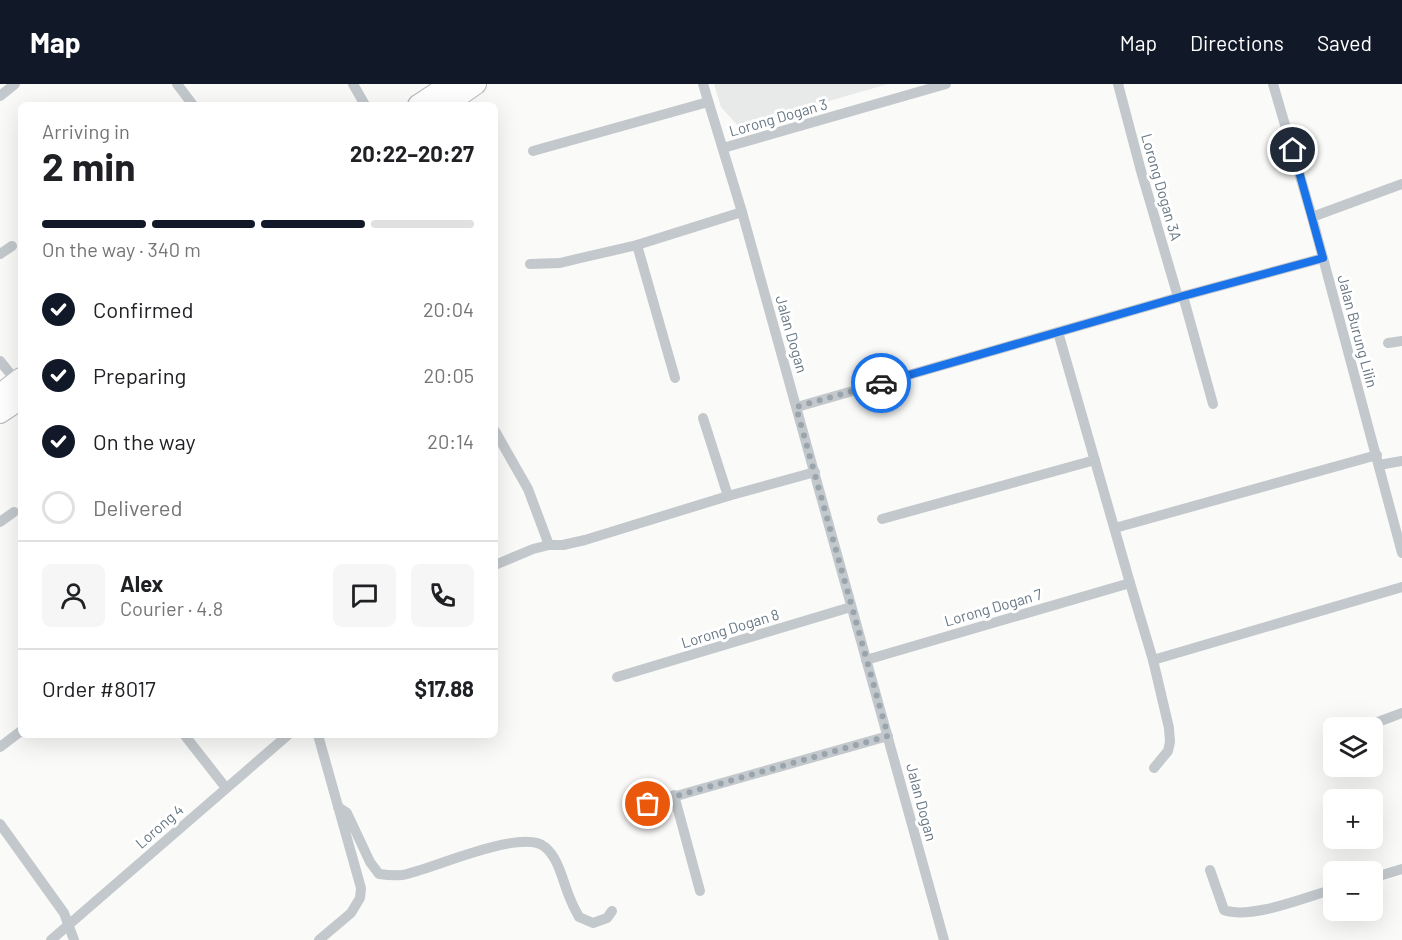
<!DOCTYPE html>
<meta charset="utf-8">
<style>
body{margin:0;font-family:Barlow,sans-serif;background:#f6f6f6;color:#202124;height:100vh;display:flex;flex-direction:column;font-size:22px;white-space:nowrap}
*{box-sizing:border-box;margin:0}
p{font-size:20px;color:#757577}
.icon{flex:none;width:33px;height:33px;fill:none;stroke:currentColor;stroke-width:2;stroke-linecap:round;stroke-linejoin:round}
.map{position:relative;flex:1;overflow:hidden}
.sheet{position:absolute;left:18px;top:18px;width:480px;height:636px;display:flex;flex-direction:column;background:#fff;border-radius:9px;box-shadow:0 6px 24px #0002}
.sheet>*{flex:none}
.controls{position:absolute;left:1323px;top:633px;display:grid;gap:12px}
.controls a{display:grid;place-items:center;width:60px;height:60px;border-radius:9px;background:#fff;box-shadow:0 6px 24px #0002;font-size:30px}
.pin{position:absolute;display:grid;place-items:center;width:51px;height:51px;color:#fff;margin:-26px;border:3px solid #fff;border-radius:50%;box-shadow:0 2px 6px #0007}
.courier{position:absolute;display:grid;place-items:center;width:60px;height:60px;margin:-30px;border:4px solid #1a73e8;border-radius:50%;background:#fff;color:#222;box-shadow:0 2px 8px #0007}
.head em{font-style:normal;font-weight:700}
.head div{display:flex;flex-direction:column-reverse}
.head{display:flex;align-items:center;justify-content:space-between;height:102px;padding:0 24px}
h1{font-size:39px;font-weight:700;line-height:45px}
.bar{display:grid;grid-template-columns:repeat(4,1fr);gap:9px 6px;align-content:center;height:72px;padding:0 24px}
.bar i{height:8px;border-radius:4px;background:#e0e0e0}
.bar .on{background:#111827}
.bar p{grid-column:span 4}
.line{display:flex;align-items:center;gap:15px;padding:0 24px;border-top:2px solid #e0e0e0}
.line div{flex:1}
.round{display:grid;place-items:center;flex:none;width:63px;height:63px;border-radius:9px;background:#f6f6f6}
ol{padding:0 24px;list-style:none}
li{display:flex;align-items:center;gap:18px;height:66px}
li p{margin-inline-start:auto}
li .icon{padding:6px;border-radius:50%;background:#111827;color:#fff;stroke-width:4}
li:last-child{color:#757577}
li i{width:33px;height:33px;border:3px solid #e0e0e0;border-radius:50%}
header{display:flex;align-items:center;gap:36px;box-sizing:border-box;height:84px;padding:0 30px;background:#111827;color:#fff}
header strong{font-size:28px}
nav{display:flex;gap:33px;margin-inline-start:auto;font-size:21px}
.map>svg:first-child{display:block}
.built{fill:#e8e9e9}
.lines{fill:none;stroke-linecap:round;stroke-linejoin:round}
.highway-casing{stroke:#b4b9bd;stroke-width:22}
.street{stroke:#c3c8cc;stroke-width:10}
.highway{stroke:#fff;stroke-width:20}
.done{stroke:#99a4ac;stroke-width:6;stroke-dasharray:0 10.8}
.route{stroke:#1a73e8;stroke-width:8}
.labels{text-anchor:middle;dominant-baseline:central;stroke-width:6;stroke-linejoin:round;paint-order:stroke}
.street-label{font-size:15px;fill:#657683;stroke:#fff}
</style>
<header>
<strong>Map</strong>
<nav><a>Map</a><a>Directions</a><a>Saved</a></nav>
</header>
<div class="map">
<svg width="1402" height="856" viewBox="0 0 1402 856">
<rect width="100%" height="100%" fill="#fafaf8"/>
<polygon class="built" points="714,0 888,0 739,43 721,23"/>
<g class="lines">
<g class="highway-casing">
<g id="highway">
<polyline points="418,21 450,0"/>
<polyline points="446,21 476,0"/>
<polyline points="0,310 21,294"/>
<polyline points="0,329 21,315"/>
</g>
</g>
<g class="street">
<polyline points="177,0 193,21"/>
<polyline points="353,0 365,21"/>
<polyline points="703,0 742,128 944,856"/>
<polyline points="1118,0 1141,87 1178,213"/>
<polyline points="1273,0 1312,133 1402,469"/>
<polyline points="0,12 15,0"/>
<polyline points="723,64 946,0"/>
<polyline points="533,67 708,18"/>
<polyline points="1312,133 1402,100"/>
<polyline points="637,161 675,294"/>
<polyline points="0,170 12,162"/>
<polyline points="530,180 560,179 585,173 637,161 742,128"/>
<polyline points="1183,212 1213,320"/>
<polyline points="1058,248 1130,499 1153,576 1169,644 1170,658 1168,667 1154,684"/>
<polyline points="1388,259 1402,257"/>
<polyline points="0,277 17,298"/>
<polyline points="797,323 1183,212 1323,174"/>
<polyline points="703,334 728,412"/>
<polyline points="495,347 528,405 549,461 563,461 585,456 728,412 815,388"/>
<polyline points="1379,381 1402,377"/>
<polyline points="882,435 1095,376"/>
<polyline points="0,438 14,428"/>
<polyline points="1115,444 1377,371"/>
<polyline points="495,481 533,465 549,461"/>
<polyline points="866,576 1130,499"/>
<polyline points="1153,576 1402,503"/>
<polyline points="617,593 851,523"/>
<polyline points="1362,644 1402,629"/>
<polyline points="318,651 361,804 360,814 351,829 319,856"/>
<polyline points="186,653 226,704"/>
<polyline points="0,663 21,647"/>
<polyline points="674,711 700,807"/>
<polyline points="648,720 888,652"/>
<path d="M338 723 347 729 370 778 379 790C386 791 394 792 402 791 431 786 522 743 545 763 559 775 562 795 569 812 572 820 575 826 579 833L593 839 607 834 612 827"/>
<polyline points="0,740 64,829 74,856"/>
<path d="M1210 786 1224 826C1250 836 1306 813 1334 805"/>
<polyline points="1372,794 1402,785"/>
<polyline points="51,856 288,651"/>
</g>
<use href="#highway" class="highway"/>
</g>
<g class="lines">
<polyline class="done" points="648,720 888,652 796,323 881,299"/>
<polyline class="route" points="881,299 1183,212 1323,174 1293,66"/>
</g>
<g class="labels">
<g class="street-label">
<text transform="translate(778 33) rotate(-16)">Lorong Dogan 3</text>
<text transform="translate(1162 103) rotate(74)">Lorong Dogan 3A</text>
<text transform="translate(1358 247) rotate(75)">Jalan Burung Lilin</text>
<text transform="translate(792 250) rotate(74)">Jalan Dogan</text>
<text transform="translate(993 523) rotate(-16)">Lorong Dogan 7</text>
<text transform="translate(730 544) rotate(-17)">Lorong Dogan 8</text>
<text transform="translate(922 718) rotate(75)">Jalan Dogan</text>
<text transform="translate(159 742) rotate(-41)">Lorong 4</text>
</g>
</g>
</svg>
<div class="controls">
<a><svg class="icon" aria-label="layers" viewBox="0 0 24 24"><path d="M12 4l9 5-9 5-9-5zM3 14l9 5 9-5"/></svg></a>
<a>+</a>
<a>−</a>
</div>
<div class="pin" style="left:648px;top:720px;background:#ea580c"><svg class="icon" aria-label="bag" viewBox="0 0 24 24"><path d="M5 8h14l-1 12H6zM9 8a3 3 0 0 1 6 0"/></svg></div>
<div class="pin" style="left:1293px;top:66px;background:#1f2937"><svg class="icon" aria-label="home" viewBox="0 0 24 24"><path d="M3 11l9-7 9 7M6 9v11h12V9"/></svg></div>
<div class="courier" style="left:881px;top:299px"><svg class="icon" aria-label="car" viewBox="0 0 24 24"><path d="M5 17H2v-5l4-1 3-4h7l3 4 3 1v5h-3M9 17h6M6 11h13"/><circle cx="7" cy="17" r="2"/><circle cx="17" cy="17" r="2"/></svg></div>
<section class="sheet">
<div class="head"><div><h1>2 min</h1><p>Arriving in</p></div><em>20:22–20:27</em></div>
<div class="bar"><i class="on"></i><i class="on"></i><i class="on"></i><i></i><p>On the way · 340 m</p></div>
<ol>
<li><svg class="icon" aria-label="check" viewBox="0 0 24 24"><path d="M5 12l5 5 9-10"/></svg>Confirmed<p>20:04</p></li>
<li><svg class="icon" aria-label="check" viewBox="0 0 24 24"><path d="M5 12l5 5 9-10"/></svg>Preparing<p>20:05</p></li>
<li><svg class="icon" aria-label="check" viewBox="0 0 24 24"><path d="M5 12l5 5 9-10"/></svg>On the way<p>20:14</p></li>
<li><i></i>Delivered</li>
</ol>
<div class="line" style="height:108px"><a class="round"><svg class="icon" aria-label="person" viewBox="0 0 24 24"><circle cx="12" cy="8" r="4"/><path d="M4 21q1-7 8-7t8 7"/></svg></a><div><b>Alex</b><p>Courier · 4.8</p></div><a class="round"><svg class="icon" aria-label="chat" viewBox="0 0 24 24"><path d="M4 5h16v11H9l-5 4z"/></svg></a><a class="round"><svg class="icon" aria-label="phone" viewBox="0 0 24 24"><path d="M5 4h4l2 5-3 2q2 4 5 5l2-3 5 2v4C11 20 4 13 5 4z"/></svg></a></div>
<div class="line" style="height:78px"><div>Order #8017</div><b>$17.88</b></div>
</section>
</div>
